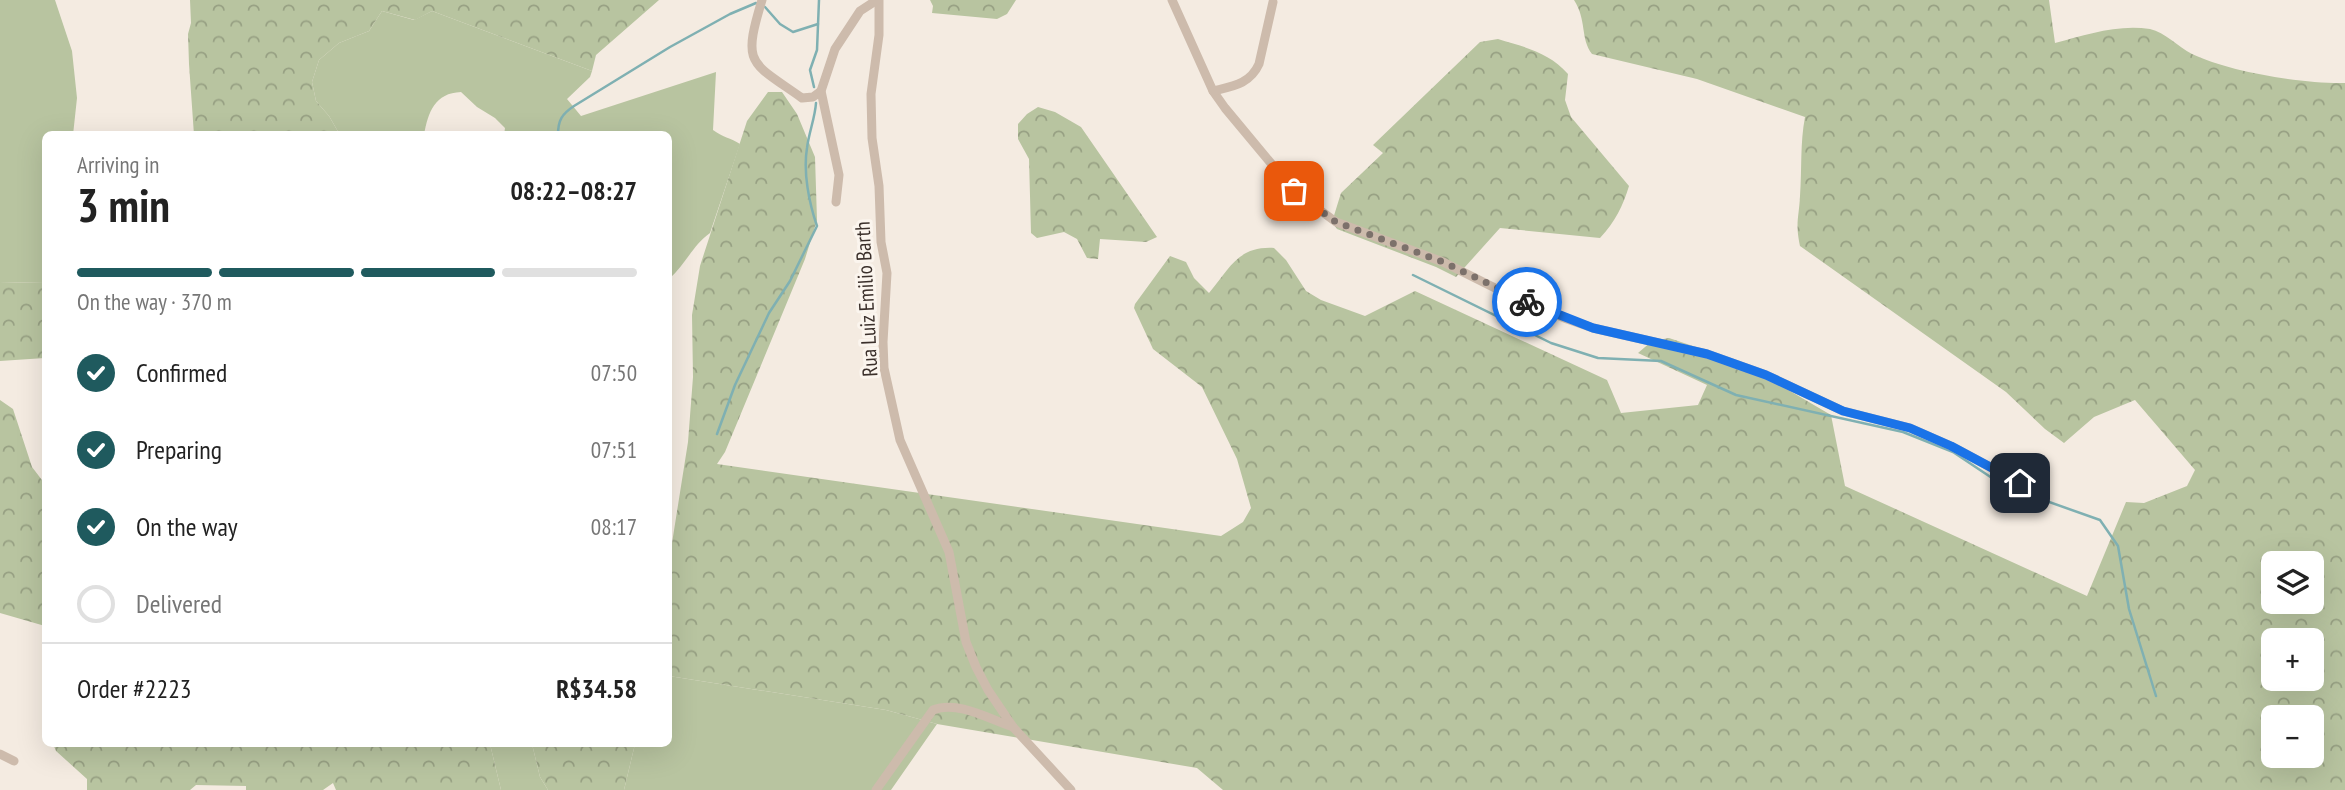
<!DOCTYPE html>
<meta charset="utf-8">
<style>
body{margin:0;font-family:"PT Sans Narrow",sans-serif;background:#f6f6f6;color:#222;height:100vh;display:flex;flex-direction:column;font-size:26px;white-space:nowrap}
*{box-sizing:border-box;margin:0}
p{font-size:23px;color:#767676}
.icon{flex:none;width:38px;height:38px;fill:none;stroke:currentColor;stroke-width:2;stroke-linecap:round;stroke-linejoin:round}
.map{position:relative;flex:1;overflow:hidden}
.sheet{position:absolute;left:42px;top:131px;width:630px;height:616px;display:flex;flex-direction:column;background:#fff;border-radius:10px;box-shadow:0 7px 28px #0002}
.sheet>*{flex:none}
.tools{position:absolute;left:2261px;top:551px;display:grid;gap:14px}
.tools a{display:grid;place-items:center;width:63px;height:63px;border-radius:10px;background:#fff;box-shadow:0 7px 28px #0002;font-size:35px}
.pin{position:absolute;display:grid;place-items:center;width:60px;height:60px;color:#fff;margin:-30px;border-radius:14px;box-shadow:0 4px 10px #0006}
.courier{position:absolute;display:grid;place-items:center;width:70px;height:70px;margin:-35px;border:5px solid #1a73e8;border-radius:50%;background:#fff;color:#222;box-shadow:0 2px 9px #0007}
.headline em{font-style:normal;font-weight:800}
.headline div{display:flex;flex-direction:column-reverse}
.headline{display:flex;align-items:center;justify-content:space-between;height:119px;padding:0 35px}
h1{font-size:46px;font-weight:800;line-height:52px}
.bar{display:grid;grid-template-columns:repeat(4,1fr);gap:10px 7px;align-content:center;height:84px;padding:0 35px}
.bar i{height:9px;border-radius:5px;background:#e0e0e0}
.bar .selected{background:#1f5a5e}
.bar p{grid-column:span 4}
.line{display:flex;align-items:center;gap:18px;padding:0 35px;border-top:2px solid #e0e0e0}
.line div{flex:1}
ol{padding:0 35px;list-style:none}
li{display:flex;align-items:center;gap:21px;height:77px}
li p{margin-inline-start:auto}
li .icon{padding:7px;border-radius:50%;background:#1f5a5e;color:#fff;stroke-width:4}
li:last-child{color:#767676}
li i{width:38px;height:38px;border:4px solid #e0e0e0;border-radius:50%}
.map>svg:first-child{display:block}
.grass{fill:#b8c4a0}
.forest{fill:url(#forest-crowns);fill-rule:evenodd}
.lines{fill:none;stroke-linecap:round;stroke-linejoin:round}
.stream{stroke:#7fb0b2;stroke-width:2.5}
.street{stroke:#cdbbac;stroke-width:9}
.done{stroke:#7c716b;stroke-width:7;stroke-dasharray:0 12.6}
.route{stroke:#1a73e8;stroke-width:9}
.labels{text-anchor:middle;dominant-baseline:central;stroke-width:6;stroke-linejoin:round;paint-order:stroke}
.street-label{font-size:21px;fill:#3b302b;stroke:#fbf5ee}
</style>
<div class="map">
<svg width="2345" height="790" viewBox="0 0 2345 790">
<defs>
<pattern id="forest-crowns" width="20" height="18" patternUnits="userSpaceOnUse" patternTransform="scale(1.75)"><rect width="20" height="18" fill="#b8c4a0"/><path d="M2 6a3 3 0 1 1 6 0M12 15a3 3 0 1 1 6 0" fill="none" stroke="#97a083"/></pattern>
</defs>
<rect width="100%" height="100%" fill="#f4ebe1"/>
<g class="grass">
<polygon points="0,0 55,0 72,51 77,98 73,135 46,135 45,282 0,283"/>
<path d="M382 11 414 20 432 11 592 71 590 77 567 99 581 116 716 72 713 130C722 137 731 138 740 144L710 233C693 245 685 265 669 279L668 135H504L505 128 495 118 477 107 461 92C435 93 428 112 424 135H340L329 116 316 101 312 82 319 60 339 43 369 31Z"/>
<polygon points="669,676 886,710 937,724 891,790 624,790 635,744 668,744"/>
<polygon points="490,744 532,744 540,777 548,790 501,790"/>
</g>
<g class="forest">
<polygon points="190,0 659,0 596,55 592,71 432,11 415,20 382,11 369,31 339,43 319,60 312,82 316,101 329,116 340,135 194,135 189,64 188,34 191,23"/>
<polygon points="930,0 1016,0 1007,14 997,19 932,13 933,6"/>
<path d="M1574 0H2049L2055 43C2086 35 2117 24 2150 29 2165 32 2178 47 2192 54 2230 72 2303 84 2345 83V790H1223L1197 768 937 724 886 710 669 676V562L688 442 693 377 692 315 700 266 747 121 768 92H782L797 114 815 157 817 220 805 259 725 452 717 464 1221 536 1243 522 1251 508 1237 459 1202 387 1153 349 1134 308 1135 304 1170 256 1186 262 1194 278 1209 293C1230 268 1238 246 1274 248L1286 260 1306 291 1321 300 1365 316 1415 291 1607 380 1621 413 1698 405 1707 385 1638 353 1652 341 1669 338 1711 352 1773 381 1831 415 1845 486 2087 596 2126 502 2144 503 2187 486 2195 470 2135 400 2094 417 2064 443 2045 429 2006 392 1800 246C1795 222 1799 218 1800 196 1802 169 1800 143 1805 117L1697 79 1592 54C1580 38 1587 20 1574 0ZM2273 564H2312V602H2273ZM2273 640H2312V679H2273ZM2273 718H2312V756H2273Z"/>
<path d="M1498 39C1524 47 1549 52 1568 74L1565 100 1571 117 1629 186C1623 206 1615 222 1600 238L1500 228 1456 277 1436 267 1337 229 1332 222 1341 193 1383 153 1373 145 1480 42Z"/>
<polygon points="1038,107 1055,112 1081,127 1157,237 1146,242 1100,239 1098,259 1087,258 1077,239 1064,232 1037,238 1031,233 1029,159 1018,139 1018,124 1027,114"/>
<polygon points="45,282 45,358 0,361 0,283"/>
<polygon points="0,400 13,409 32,467 45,484 45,626 0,613"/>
<polygon points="53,744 490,744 501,790 336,790 333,783 323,790 246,790 246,786 196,785 190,790 87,790 87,779 56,751"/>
<polygon points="532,744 635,744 624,790 548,790 540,777"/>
</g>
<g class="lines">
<g class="stream">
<polyline points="765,7 780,24 793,32 818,24"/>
<polyline points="814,87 810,70 817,50 819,0"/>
<path d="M558 135C558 120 562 114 574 106L670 47 730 14 756 3"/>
<polyline points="1413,275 1551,343 1598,358 1661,361 1736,395 1903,432 1953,452 2004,486 2100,520 2118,546 2129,609 2156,696"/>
<path d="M717 434 735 385 769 313 790 281 817 226C809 203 803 172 807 148 809 132 815 118 816 103"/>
</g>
<g class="street">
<path d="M762 0C742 66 750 61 802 98L813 97 821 91"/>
<polyline points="879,0 879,35 871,94 872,138 879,186 881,242 887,273 883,342 884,368 900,440 949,552 966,642 976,667 988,690 1013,727 1071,790"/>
<polyline points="1172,0 1213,91 1225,108 1294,191 1336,222 1443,262 1501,291 1567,319 1593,328 1707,354 1766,375 1843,411 1910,428 1951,446 2020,483"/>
<path d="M1213 91C1233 86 1250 84 1259 64L1273 2"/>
<polyline points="836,202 839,175 821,91 835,49 860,11 877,0"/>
<polyline points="0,754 14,761"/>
<path d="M876 790 933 710C958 700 989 719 1013 727"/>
</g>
</g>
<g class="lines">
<polyline class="done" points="1294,191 1336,222 1443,262 1527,302"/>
<polyline class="route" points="1527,302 1593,328 1707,354 1766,375 1843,411 1910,428 1951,446 2020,483"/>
</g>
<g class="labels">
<g class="street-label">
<text transform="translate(866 299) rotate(-93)">Rua Luiz Emilio Barth</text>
</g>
</g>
</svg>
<div class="tools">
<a><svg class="icon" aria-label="layers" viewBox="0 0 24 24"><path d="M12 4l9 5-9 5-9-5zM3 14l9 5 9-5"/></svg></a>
<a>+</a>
<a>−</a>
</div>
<div class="pin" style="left:1294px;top:191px;background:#ea580c"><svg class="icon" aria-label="bag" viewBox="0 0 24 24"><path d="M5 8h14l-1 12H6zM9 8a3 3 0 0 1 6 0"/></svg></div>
<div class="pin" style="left:2020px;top:483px;background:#1f2937"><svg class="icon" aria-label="home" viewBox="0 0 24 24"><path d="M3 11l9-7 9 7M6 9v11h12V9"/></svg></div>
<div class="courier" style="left:1527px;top:302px"><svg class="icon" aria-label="bike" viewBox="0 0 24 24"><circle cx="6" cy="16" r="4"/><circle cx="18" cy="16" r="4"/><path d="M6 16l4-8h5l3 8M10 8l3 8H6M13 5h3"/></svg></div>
<section class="sheet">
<div class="headline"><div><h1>3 min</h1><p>Arriving in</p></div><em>08:22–08:27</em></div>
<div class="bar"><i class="selected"></i><i class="selected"></i><i class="selected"></i><i></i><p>On the way · 370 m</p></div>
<ol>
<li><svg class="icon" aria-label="check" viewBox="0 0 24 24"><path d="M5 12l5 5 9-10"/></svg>Confirmed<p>07:50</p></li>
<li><svg class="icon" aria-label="check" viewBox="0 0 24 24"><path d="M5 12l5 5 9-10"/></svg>Preparing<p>07:51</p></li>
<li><svg class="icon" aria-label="check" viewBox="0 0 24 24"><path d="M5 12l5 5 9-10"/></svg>On the way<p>08:17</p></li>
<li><i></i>Delivered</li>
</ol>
<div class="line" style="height:91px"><div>Order #2223</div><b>R$34.58</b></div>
</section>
</div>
